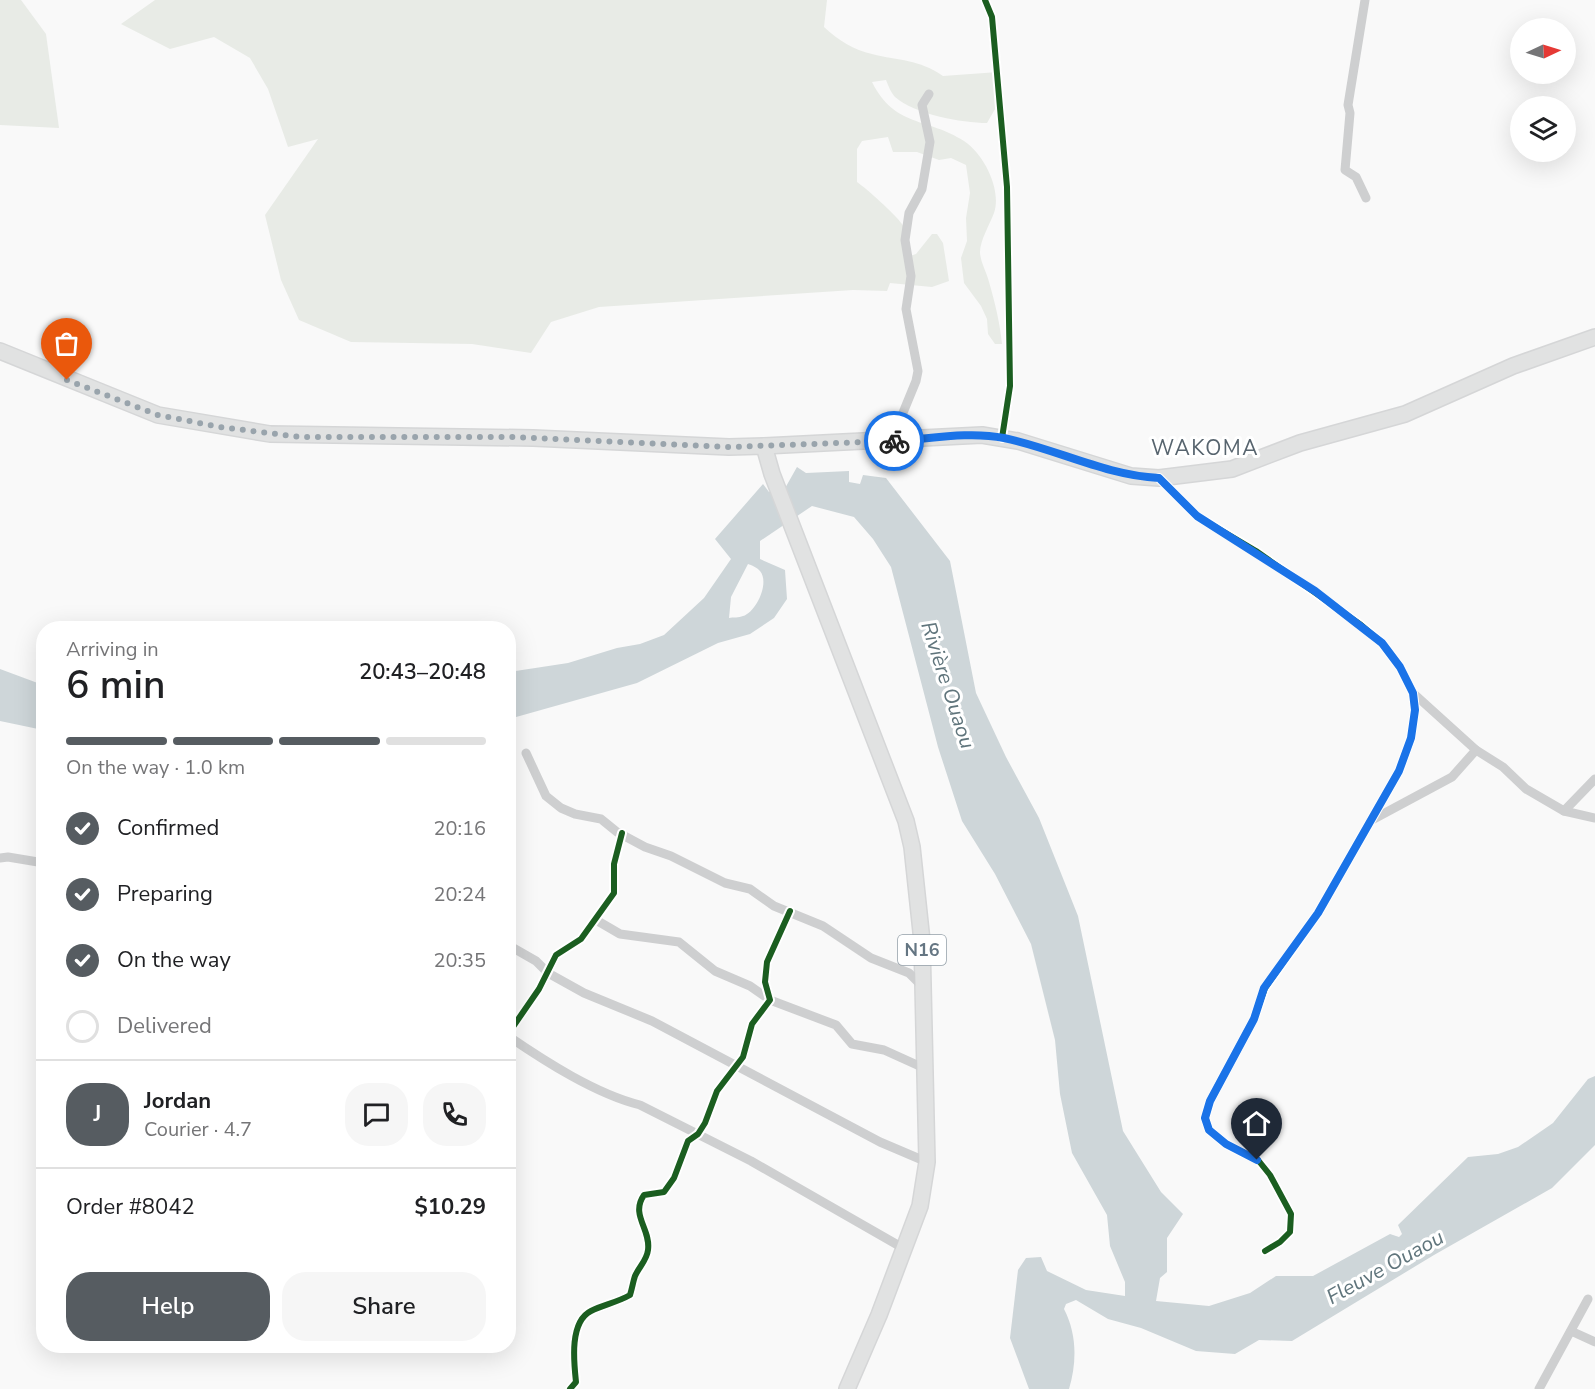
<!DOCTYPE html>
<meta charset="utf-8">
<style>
body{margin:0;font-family:"Nunito Sans",sans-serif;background:#f6f6f6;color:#202124;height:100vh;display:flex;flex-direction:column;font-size:22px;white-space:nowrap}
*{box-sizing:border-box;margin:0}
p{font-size:20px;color:#757577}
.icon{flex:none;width:33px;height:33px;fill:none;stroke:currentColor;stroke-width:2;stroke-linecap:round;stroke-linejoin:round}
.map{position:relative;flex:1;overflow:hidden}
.details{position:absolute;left:36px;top:621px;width:480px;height:732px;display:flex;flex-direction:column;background:#fff;border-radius:24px;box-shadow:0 6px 24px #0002}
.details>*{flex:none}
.needle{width:39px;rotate:86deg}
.fabs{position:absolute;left:1510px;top:18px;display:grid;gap:12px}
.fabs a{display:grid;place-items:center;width:66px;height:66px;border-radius:50%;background:#fff;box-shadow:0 6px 24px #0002;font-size:30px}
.pin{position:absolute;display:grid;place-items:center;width:51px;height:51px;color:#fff;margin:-62px -26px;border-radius:50% 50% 50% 0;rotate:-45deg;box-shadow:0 0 6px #0007}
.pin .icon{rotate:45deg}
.courier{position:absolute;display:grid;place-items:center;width:60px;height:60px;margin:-30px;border:4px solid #1a73e8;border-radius:50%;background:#fff;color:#222;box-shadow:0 2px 8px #0007}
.overview em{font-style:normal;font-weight:600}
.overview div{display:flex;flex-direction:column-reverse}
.overview{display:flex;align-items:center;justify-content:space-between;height:102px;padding:0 30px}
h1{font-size:39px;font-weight:600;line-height:45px}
.bar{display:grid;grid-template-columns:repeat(4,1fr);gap:9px 6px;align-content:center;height:72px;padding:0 30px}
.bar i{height:8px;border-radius:4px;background:#e0e0e0}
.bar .active{background:#565c61}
.bar p{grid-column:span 4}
.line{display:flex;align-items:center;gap:15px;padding:0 30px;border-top:2px solid #e0e0e0}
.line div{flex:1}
.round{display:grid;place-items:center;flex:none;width:63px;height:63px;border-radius:24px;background:#f6f6f6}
ol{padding:0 30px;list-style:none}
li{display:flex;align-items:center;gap:18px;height:66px}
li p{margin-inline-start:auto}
li .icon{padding:6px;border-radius:50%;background:#565c61;color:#fff;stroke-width:4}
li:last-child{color:#757577}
li i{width:33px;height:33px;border:3px solid #e0e0e0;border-radius:50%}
.action{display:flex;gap:12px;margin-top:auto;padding:12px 30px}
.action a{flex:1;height:69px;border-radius:24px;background:#565c61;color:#fff;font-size:24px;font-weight:600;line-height:69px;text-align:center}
.action a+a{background:#f6f6f6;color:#202124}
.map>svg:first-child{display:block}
.green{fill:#e8ebe6}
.water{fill:#ced6d9;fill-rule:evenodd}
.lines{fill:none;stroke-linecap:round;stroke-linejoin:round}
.primary-casing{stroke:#d5d6d7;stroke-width:18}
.minor{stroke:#cecfd0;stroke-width:9}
.primary{stroke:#e1e2e2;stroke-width:15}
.cycleway-casing{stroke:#fff;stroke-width:10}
.cycleway{stroke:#1b5e20;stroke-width:6}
.done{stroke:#99a4ac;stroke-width:6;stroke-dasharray:0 10.8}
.route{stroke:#1a73e8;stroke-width:8}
.labels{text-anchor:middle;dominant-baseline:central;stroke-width:6;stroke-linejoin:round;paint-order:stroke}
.shield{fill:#fff;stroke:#939fa8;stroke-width:1.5}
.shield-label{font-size:18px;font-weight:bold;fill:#657683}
.neighbourhood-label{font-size:21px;letter-spacing:1.5px;fill:#57646e;stroke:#fff}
.water-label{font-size:21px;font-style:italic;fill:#60757c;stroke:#fff}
</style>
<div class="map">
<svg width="1595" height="1389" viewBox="0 0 1595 1389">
<rect width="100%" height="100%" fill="#f9f9f9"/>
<g class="green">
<polygon points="0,0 21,0 46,34 59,128 0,125"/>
<path d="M155 0H827L824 27C838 40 854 50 872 54 899 61 919 59 943 76L998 72 995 109 987 123C962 123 914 114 895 97 891 93 888 85 886 80L872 82C895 128 927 117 964 141 984 154 1002 190 994 213 990 224 980 240 980 252 980 261 987 273 989 282 995 303 1000 323 1002 344H995L988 334 987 319 981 306 964 283 961 258 967 241 966 218 970 193 966 165 951 158 939 160 917 152H893L888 137 862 141 857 149V182C867 189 895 214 902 224 908 233 908 245 910 256L916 254 932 234H937L943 243 949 281 932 287 890 283 887 291 853 290 599 307 551 322 531 353 472 344 351 342 299 320 281 280 265 215 318 139 288 147 268 89 250 58 214 37 170 49 121 24Z"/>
</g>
<g class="water">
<path d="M797 467 806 473 849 471V482L860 484 863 475 886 478 950 561 976 693 1006 757 1039 818 1078 916 1123 1131 1161 1192 1183 1214 1167 1238V1272L1160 1278 1156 1301 1209 1306 1250 1293 1276 1276H1313L1390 1234 1399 1237 1402 1234 1398 1225 1468 1157 1498 1154 1518 1147 1553 1123 1588 1079 1595 1076V1145L1552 1188 1434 1255 1292 1341 1259 1340 1235 1354 1196 1351 1141 1328 1108 1319 1076 1300 1066 1304 1064 1309C1077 1334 1077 1362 1069 1389H1029L1010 1338 1018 1270 1026 1258 1041 1257 1047 1271 1086 1290 1125 1296V1282L1110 1246 1107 1215 1072 1153 1060 1094 1055 1040 1031 944 995 874 962 821 938 747 891 567 873 539 854 517 812 506 760 541V559L785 570 787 599 774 618 750 634 718 643 637 683 509 719V672L568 663 617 648 640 644 664 635 704 598 731 559 715 539 763 484 769 492 784 490ZM748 564C751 565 758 568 760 571 770 583 756 612 743 616 739 618 733 617 729 618L731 597Z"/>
<polygon points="0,669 43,685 43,730 0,721"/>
</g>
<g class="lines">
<g class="primary-casing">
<g id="primary">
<polyline points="0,351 158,415 270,434 533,438 729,447 764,446 772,474 906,821 912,847 922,941 927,1162 920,1206 879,1315 847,1389"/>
<polyline points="764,446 982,435 1018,441 1131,476 1159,478 1232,469 1300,443 1405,414 1513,366 1595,337"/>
</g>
</g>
<g class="minor">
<polyline points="985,0 992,17 1007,187 1010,386 1002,438"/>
<polyline points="1365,0 1348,105 1350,113 1345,170 1356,177 1366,198"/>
<polyline points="891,442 916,381 918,371 906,309 911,276 905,240 909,213 922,189 930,142 922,105 929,94"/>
<polyline points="1159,478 1197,516 1256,551 1361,625 1382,643 1400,667 1413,693 1415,710 1411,738 1399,771 1318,913 1265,988 1254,1019 1210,1101 1205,1118 1209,1130 1226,1144 1258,1160 1270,1175 1291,1214 1290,1232 1280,1242 1265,1251"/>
<polyline points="1413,693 1476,750 1503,767 1526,789 1564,811 1595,818"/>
<polyline points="526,753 546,796 561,808 575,814 601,819 617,832 645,847 671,856 725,883 750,889 774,906 823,926 871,958 909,973 922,986"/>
<polyline points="1564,811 1595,779"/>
<polyline points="1370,821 1452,777 1476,750"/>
<polyline points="0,858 8,857 44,863"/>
<polyline points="596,920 620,934 679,942 715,971 750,986 770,1000 836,1025 852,1044 884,1050 926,1069"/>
<polyline points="508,945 536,961 548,973 584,993 652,1021 880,1142 927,1162"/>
<polyline points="508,1034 539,989 556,955 581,939 614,893 614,864 622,833"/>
<path d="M508 1036C546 1062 596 1094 640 1105L751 1161 903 1248"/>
<polyline points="1571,1331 1595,1342"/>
<path d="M570 1389 576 1382C574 1363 569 1322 591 1311 603 1305 618 1302 630 1295 632 1289 633 1282 635 1276 639 1267 647 1260 648 1250 651 1229 630 1215 644 1195L664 1192 674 1178 688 1141 698 1134 705 1123 717 1091 743 1057 752 1024 770 1000 765 982 767 962 790 911"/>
<polyline points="1539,1389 1588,1299"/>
</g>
<use href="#primary" class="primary"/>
<g class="cycleway-casing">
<g id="cycleway">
<polyline points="985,0 992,17 1007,187 1010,386 1002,438"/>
<polyline points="1159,478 1197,516 1256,551 1361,625 1382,643 1400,667 1413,693 1415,710 1411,738 1399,771 1318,913 1265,988 1254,1019 1210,1101 1205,1118 1209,1130 1226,1144 1258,1160 1270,1175 1291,1214 1290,1232 1280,1242 1265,1251"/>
<polyline points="508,1034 539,989 556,955 581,939 614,893 614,864 622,833"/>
<path d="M570 1389 576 1382C574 1363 569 1322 591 1311 603 1305 618 1302 630 1295 632 1289 633 1282 635 1276 639 1267 647 1260 648 1250 651 1229 630 1215 644 1195L664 1192 674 1178 688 1141 698 1134 705 1123 717 1091 743 1057 752 1024 770 1000 765 982 767 962 790 911"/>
</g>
</g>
<use href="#cycleway" class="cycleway"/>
</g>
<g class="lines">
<polyline class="done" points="67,380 158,415 220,427 300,437 513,437 729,447 894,441"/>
<path class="route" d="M894 441C929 439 969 431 1004 438 1057 449 1104 475 1159 478L1197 516 1315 591 1382 643 1400 667 1413 693 1415 710 1411 738 1399 771 1318 913 1264 988 1254 1019 1210 1101 1205 1118 1209 1130 1226 1144 1257 1160"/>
</g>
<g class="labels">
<rect class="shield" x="898" y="935" width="48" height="30" rx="4.5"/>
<g class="shield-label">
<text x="922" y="950">N16</text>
</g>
<g class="neighbourhood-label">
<text x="1205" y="448">WAKOMA</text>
</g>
<g class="water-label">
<text transform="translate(948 685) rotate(72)">Rivière Ouaou</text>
<text transform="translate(1385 1267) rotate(-29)">Fleuve Ouaou</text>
</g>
</g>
</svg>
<div class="fabs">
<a><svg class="needle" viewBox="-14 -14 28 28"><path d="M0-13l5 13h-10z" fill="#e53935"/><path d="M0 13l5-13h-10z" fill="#757577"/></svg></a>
<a><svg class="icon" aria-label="layers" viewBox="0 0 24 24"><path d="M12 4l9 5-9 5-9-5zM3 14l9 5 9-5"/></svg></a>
</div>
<div class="pin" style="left:67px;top:380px;background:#ea580c"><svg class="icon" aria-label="bag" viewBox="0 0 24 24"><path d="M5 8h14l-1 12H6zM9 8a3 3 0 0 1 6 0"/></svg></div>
<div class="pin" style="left:1257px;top:1160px;background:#1f2937"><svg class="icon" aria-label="home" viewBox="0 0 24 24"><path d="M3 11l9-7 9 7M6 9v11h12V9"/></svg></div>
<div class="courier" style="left:894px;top:441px"><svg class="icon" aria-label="bike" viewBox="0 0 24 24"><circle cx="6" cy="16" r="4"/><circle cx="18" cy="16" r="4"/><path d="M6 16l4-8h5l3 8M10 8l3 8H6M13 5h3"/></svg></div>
<section class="details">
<div class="overview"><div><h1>6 min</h1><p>Arriving in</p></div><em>20:43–20:48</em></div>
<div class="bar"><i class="active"></i><i class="active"></i><i class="active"></i><i></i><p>On the way · 1.0 km</p></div>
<ol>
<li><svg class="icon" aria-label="check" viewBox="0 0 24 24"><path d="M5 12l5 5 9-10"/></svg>Confirmed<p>20:16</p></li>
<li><svg class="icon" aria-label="check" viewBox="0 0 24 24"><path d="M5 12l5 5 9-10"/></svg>Preparing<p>20:24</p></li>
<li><svg class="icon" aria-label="check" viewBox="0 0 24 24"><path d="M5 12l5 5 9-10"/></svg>On the way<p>20:35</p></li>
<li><i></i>Delivered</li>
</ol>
<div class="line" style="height:108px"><b class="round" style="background:#565c61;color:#fff">J</b><div><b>Jordan</b><p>Courier · 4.7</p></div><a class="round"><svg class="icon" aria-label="chat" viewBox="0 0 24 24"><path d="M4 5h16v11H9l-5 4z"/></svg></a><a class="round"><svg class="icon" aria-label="phone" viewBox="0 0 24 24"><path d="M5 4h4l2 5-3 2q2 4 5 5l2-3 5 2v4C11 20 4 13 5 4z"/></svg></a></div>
<div class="line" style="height:78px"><div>Order #8042</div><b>$10.29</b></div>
<div class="action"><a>Help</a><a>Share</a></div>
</section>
</div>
